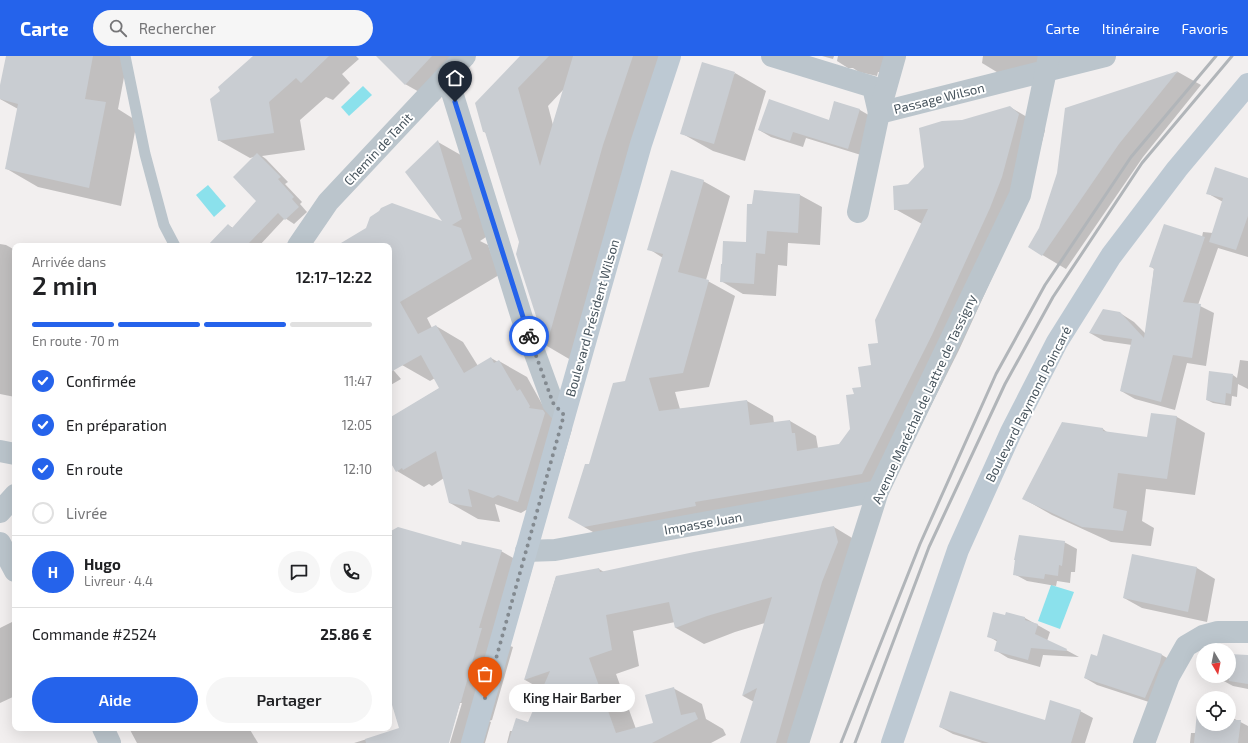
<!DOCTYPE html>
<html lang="fr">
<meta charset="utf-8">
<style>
body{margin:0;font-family:"Exo 2",sans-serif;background:#f6f6f6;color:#202124;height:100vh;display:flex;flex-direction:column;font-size:15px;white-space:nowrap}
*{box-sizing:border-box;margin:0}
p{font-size:13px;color:#757577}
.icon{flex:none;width:22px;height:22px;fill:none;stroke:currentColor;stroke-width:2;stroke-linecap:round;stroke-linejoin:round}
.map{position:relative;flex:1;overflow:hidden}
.details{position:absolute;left:12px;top:187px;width:380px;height:488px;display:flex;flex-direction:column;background:#fff;border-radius:8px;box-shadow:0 4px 16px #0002}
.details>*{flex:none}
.needle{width:26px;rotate:170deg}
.controls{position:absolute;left:1196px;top:587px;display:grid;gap:8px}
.controls a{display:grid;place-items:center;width:40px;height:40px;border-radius:50%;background:#fff;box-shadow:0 4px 16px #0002;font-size:20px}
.pin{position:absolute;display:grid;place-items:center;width:34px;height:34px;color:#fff;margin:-41px -17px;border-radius:50% 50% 50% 0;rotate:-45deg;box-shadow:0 0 4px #0007}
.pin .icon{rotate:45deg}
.courier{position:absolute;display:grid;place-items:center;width:40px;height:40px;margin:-20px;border:3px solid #2563eb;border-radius:50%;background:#fff;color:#222;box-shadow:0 1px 5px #0007}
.bubble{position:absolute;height:28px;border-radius:14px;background:#fff;box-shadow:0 4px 16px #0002;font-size:13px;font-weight:600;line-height:28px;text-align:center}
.head em{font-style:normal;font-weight:600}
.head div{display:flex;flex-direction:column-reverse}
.head{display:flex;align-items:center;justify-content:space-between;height:68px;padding:0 20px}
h1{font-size:26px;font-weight:600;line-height:30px}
.bar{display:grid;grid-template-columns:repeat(4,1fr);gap:6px 4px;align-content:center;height:48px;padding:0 20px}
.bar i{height:5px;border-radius:3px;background:#e0e0e0}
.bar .current{background:#2563eb}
.bar p{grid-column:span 4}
.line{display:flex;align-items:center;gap:10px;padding:0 20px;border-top:1px solid #e0e0e0}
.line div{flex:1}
.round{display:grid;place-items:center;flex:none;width:42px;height:42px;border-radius:21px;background:#f6f6f6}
ol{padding:0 20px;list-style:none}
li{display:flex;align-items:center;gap:12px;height:44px}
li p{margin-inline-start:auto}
li .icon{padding:4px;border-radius:50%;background:#2563eb;color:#fff;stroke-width:4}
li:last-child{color:#757577}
li i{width:22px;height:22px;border:2px solid #e0e0e0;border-radius:50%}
.button{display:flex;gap:8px;margin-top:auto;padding:8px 20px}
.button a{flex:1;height:46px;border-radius:24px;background:#2563eb;color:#fff;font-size:16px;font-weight:600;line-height:46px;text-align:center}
.button a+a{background:#f6f6f6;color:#202124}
header{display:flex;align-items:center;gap:24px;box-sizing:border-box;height:56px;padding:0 20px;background:#2563eb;color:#fff}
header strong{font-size:19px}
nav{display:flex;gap:22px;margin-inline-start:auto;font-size:14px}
.search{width:280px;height:36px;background:#f6f6f6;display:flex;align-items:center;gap:10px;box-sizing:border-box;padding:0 14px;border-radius:22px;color:#757577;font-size:15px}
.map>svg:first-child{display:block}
.water{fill:#8be1ec}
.shadow{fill:#0003;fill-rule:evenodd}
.building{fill:#c9cdd2}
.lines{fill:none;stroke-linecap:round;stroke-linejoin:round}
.lane{stroke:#bbc5cc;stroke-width:11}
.street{stroke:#bbc5cc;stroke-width:22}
.secondary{stroke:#bdc9d3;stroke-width:22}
.rail{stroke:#b1b5b9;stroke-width:3}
.done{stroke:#838a90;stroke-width:4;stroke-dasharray:0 7.2}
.route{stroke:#2563eb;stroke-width:5}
.labels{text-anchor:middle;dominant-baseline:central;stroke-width:4;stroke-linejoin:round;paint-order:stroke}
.street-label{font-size:13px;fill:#47545d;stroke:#fff}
</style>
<header>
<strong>Carte</strong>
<div class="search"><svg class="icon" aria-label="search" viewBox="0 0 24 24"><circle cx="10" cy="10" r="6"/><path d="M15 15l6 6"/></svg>Rechercher</div>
<nav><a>Carte</a><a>Itinéraire</a><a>Favoris</a></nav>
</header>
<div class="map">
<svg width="1248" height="687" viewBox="0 0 1248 687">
<rect width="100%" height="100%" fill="#f2efef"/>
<g class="water">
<polygon points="363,30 372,39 349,60 341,51"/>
<polygon points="208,129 226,150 214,161 196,139"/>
<polygon points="1051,529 1074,536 1060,573 1038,565"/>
</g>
<g class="shadow">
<polygon points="7,0 128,0 118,53 137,65 121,150 38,131 7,113 18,53 0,43 0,34"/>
<polygon points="254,0 356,0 359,3 342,18 350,27 333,44 326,41 300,64 305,94 262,100 266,103 288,126 285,128 302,146 300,148 307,156 294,168 285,162 259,190 214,190 228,169 233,172 257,145 254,101 250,102 218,84 222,36"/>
<polygon points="377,0 466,0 465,1 473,7 437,46 405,28"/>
<path d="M521 0H674L576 307 547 290 518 198 520 186 486 77 484 76ZM564 33 553 69 548 50Z"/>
<polygon points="822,0 834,0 833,3"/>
<polygon points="838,0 891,0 889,18 878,16 877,20 859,16 853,12 848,12 837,5"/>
<polygon points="983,0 1051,0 1005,21 982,7"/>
<polygon points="1178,16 1201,29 1143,101 1066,213 1029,191 1040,173 1058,117 1066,53"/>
<polygon points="735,17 766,35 745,105 713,95 681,77"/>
<polygon points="835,46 860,54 872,61 861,99 806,82 803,91 771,81 759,74 829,65"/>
<polygon points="1010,51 1037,67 1045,74 1029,136 1017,167 959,294 889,433 611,486 584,471 590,408 626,326 663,202 649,193 703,125 730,140 706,224 735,240 709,331 675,336 680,353 747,345 773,360 774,367 790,365 816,380 818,392 840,389 851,374 855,338 862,332 872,310 922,168 895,153 908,129 925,111 962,65"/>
<polygon points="438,86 466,102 489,179 480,185 488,189 499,219 427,262 432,272 436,270 463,286 478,310 491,302 498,306 499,305 527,321 542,348 572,373 546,461 526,454 521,457 495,448 500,466 478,463 450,447 444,422 432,430 429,428 424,431 397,415 389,402 389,363 440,332 435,322 430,325 402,309 389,287 389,190 354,190 445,167"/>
<polygon points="1248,123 1248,201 1218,192 1198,249 1214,257 1206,310 1187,307 1175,354 1135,343 1121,335 1132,289 1104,285 1090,277 1120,257 1134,266 1146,278 1154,213 1150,210 1202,181 1203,176 1213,177 1223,146 1207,137"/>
<polygon points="800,139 822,151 820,189 788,187 787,210 778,209 776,240 743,238 721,225 747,187"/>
<polygon points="0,188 6,189 15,194 15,341 0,338"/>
<polygon points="1240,304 1248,305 1248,333 1238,328 1237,341 1232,340 1231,350 1213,347 1207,344 1233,319 1237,322"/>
<polygon points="389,309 401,323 389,330"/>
<polygon points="1152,358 1177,361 1205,377 1195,439 1146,433 1142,465 1154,472 1151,490 1111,486 1052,459 1024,443 1103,373 1108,377 1148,382"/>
<polygon points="834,471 862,488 809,687 741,687 754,646 743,640 765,567 735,576 704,588 676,572 675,566 633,575 639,610 616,618 636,673 654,668 673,632 702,648 706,663 723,673 726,679 711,687 507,687 510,675 513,675 529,667 543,634 525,624 556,521 599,513 604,516"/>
<polygon points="389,477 461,490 501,495 532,513 510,590 513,591 492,664 489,665 491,666 485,687 450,687 462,647 460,647 448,687 354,687 400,673 389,636"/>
<polygon points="1064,486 1077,493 1075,516 1071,516 1070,527 1057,525 1056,530 1027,525 1014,518"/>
<polygon points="1133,499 1197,512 1215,523 1207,566 1142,552 1124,542"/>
<polygon points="1007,557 1025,562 1050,576 1047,585 1066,594 1079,601 1043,599 1040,611 1008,602 995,594 998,586 988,580 1006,561"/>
<polygon points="14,565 15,565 15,640 0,647 0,572"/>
<polygon points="1162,599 1174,606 1158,649 1097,629 1085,622 1098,601"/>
<polygon points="1229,599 1248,600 1248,633 1233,630 1220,623 1220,620 1229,620"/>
<polygon points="1080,655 1093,662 1085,687 982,687 953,678 940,671 1045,665"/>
<polygon points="1203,658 1203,668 1229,668 1229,660 1248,670 1248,687 1190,687 1191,677 1196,677"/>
<polygon points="129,672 249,672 258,687 137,687"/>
</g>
<g class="building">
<polygon points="6,0 93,0 85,43 106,46 89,132 5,113 18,48 0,43 0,29"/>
<polygon points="253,0 329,0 301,27 296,22 269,46 274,77 218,85 210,43 220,35 218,31"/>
<polygon points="376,0 432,0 405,29"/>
<polygon points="520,0 549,0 518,32 540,110 573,0 633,0 603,89 546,291 516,198 519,186 485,76 483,76 475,47"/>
<polygon points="702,6 735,16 714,88 680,78"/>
<polygon points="1178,15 1119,88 1042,200 1028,191 1039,172 1057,117 1065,52"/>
<polygon points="769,43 829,64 834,45 860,53 848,93 793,76 790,85 758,74"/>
<polygon points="1010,50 1019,58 1002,121 990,152 932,279 862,418 695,446 696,450 584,471 568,462 585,408 589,408 613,327 625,325 663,198 647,194 671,114 704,124 678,216 709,224 683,317 649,322 659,355 747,344 750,369 790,364 792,377 795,377 797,395 839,388 850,373 846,339 854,338 852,332 861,331 858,311 871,309 868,288 878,287 875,264 928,153 894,154 893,130 908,128 924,111 919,72 942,65 962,64"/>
<polygon points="438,84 462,163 452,169 461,172 472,203 400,246 418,278 436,269 464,317 491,301 494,307 499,304 517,335 520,333 530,350 529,352 543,354 545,357 518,446 498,439 493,442 468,433 472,451 449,447 436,395 403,414 402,412 396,416 389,404 389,362 439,332 421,299 389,317 389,190 336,190 366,172 370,161 379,155 381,152 392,147 442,165 405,116"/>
<polygon points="257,97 281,121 278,123 294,141 292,143 299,151 285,164 278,157 248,188 249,190 207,190 228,168 232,172 256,145 233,121"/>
<polygon points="1215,111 1248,122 1248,160 1236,194 1209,186 1223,142 1206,138"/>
<polygon points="754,134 800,138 798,177 767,175 765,198 756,197 754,228 720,226 721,208 722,208 723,185 746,186 747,148 752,148"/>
<polygon points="1164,168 1205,181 1183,246 1201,248 1192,302 1173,299 1161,346 1120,335 1132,283 1089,277 1103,253 1120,256 1144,282 1154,212 1149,211"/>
<polygon points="1209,315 1233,318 1231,338 1226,337 1225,348 1206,344"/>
<polygon points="1151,357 1177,360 1167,423 1118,417 1113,452 1127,455 1123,475 1082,471 1022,443 1062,366 1103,372 1103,375 1147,381"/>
<polygon points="834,470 838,486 822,526 776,687 740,687 757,632 742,640 772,541 707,560 675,572 669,546 606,559 612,594 589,602 616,677 653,667 645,639 674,631 681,659 695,656 698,663 652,687 508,687 516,662 528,666 550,615 524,624 556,520 599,512 600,516 694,496"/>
<polygon points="398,471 461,489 462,485 502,494 479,572 482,572 461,646 459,647 460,647 449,687 366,687 365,683 399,672 389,639 389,476"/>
<polygon points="1019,479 1065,485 1062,510 1059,509 1058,520 1045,518 1044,523 1013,519 1015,504 1014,504"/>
<polygon points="1132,498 1197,511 1188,556 1123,542"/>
<polygon points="993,556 1005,559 1006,556 1025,561 1025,564 1038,568 1035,578 1067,593 1066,595 1031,592 1028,604 994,595 997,584 987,581"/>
<polygon points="1103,578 1162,598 1160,607 1145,642 1084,622 1091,598 1097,600"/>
<polygon points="1229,598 1248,599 1248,628 1229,625"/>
<polygon points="950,635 1045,664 1050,644 1081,654 1071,687 989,687 939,671"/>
<polygon points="1197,656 1203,657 1203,668 1229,668 1229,659 1230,659 1230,664 1241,664 1238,687 1194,687"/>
</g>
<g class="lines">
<polyline class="lane" points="125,0 145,98 164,169 175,190"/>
<g class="street">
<polyline points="772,0 873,31 879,57"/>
<polyline points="447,20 522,262 553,347 564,359"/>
<polyline points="879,57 1105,0"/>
<polyline points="858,156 879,57 895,0"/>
<polyline points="298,190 328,146 465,0"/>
<polyline points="0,395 15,398"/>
<polyline points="0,456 15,439"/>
<polyline points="0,487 15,515"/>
<polyline points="526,495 555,494 878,435"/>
<polyline points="103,672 110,687"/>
<polyline points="798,687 878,435 1020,139 1049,0"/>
<polyline points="1144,687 1169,620 1186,590 1203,580 1218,576 1248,576"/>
</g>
<g class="secondary">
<polyline points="472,687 641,88 670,0"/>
<polyline points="892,687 958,494 1011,376 1057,286 1111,200 1177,113 1248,28"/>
</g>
<g class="rail">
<polyline points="841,687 920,488 996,318 1045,229 1131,101 1216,0"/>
<polyline points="855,687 929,491 1005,328 1053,241 1142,107 1232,0"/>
</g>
</g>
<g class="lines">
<polyline class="done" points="485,642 564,359 553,347 529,280"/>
<polyline class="route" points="455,46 529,280"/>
</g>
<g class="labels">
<g class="street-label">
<text transform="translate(939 42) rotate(-14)">Passage Wilson</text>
<text transform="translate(378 93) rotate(-47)">Chemin de Tanit</text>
<text transform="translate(592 262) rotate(-74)">Boulevard Président Wilson</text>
<text transform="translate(924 343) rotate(-65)">Avenue Maréchal de Lattre de Tassigny</text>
<text transform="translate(1028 348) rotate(-63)">Boulevard Raymond Poincaré</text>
<text transform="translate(703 467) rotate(-10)">Impasse Juan</text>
</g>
</g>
</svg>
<div class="controls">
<a><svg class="needle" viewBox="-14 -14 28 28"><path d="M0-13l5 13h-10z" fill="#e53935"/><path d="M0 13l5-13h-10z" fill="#757577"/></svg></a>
<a><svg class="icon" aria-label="locate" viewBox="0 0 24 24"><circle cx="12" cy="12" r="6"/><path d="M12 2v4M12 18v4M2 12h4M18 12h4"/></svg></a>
</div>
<div class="pin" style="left:485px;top:642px;background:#ea580c"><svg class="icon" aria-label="bag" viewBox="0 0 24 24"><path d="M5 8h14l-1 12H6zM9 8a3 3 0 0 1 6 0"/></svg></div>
<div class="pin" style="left:455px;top:46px;background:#1f2937"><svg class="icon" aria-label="home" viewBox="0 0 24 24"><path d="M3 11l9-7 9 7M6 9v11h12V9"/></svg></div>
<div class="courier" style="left:529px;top:280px"><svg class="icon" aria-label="bike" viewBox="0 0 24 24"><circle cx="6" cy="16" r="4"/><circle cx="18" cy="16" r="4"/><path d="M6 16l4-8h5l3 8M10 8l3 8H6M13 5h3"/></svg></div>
<div class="bubble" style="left:509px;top:628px;width:126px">King Hair Barber</div>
<section class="details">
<div class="head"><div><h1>2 min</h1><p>Arrivée dans</p></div><em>12:17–12:22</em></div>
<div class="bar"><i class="current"></i><i class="current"></i><i class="current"></i><i></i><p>En route · 70 m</p></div>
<ol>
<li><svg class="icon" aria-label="check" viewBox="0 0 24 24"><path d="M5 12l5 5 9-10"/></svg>Confirmée<p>11:47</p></li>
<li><svg class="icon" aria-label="check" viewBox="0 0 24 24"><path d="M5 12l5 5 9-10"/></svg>En préparation<p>12:05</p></li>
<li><svg class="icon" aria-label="check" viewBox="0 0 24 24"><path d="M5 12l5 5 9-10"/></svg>En route<p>12:10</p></li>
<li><i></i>Livrée</li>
</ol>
<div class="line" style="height:72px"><b class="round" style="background:#2563eb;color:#fff">H</b><div><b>Hugo</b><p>Livreur · 4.4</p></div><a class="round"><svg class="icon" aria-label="chat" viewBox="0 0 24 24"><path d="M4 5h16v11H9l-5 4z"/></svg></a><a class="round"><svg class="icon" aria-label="phone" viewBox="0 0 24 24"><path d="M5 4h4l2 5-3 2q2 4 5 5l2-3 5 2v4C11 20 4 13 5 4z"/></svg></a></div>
<div class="line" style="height:52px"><div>Commande #2524</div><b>25.86 €</b></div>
<div class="button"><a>Aide</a><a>Partager</a></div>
</section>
</div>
